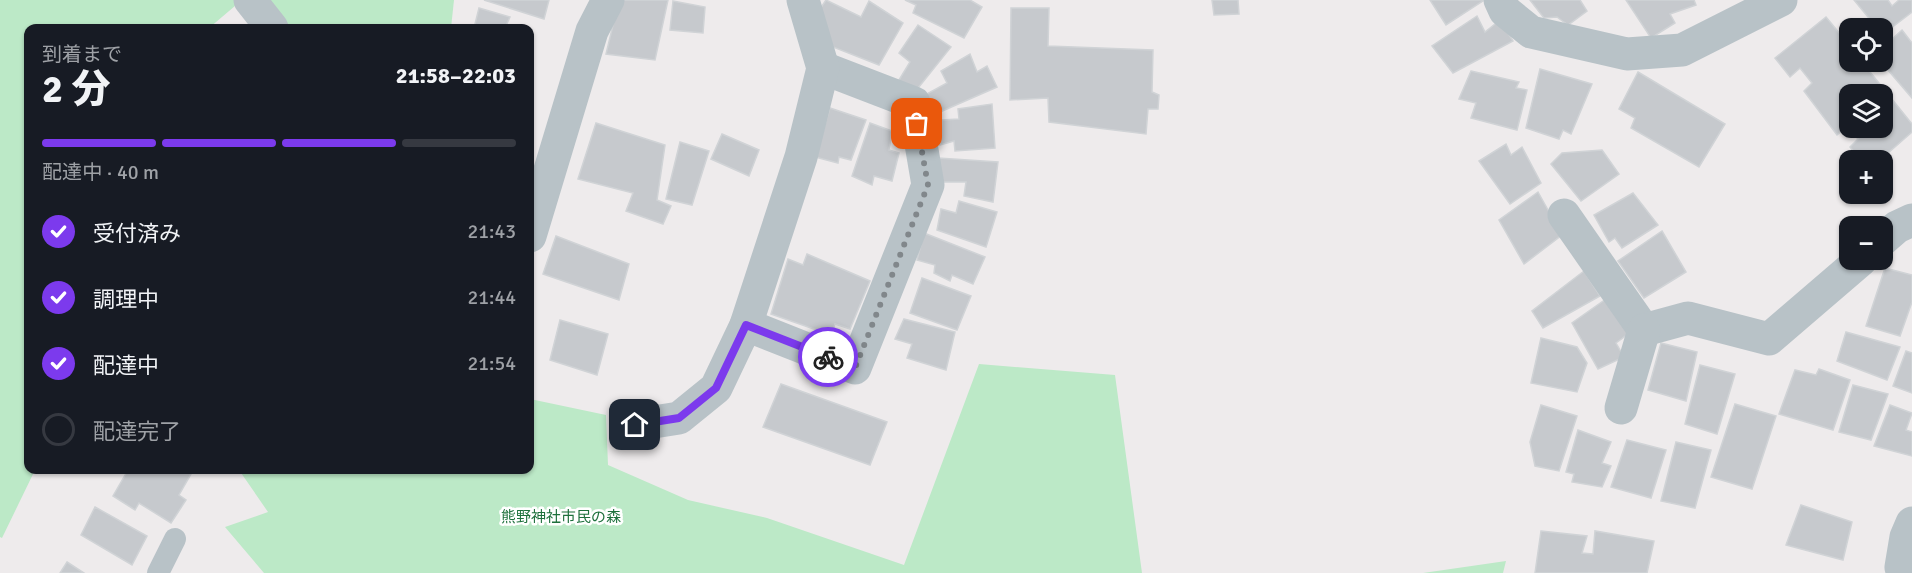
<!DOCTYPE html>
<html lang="ja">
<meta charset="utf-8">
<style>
body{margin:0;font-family:Signika,"Noto Sans JP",sans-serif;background:#20242c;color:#f1f3f6;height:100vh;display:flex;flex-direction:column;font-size:22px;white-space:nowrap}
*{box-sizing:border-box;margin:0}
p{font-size:20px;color:#9ea1a6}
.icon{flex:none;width:33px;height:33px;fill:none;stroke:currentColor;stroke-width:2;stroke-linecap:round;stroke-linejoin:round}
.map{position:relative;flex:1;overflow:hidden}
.details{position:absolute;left:24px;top:24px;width:510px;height:450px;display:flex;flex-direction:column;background:#171b24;border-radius:12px;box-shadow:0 2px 4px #0004}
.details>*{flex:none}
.buttons{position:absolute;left:1839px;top:18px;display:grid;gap:12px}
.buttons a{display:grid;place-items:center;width:54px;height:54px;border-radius:12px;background:#171b24;box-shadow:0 2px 4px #0004;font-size:30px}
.pin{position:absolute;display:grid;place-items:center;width:51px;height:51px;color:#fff;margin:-26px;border-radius:12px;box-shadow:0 3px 9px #0006}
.courier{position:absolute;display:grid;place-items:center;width:60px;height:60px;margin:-30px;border:4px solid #7c3aed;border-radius:50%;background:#fff;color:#222;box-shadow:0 2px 8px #0007}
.overview em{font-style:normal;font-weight:800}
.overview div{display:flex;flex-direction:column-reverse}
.overview{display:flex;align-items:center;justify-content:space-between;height:102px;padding:0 18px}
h1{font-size:39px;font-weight:800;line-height:45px}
.bar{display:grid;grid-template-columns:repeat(4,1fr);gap:9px 6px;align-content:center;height:72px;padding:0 18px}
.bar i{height:8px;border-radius:4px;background:#363941}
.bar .selected{background:#7c3aed}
.bar p{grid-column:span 4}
ol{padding:0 18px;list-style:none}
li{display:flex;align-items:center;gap:18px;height:66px}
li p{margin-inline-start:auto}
li .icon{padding:6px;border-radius:50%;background:#7c3aed;color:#fff;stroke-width:4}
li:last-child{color:#9ea1a6}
li i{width:33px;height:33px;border:3px solid #363941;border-radius:50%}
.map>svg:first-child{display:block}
.green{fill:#bce9c7}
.building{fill:#c6c9cd;stroke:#d0d3d6;stroke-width:1.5;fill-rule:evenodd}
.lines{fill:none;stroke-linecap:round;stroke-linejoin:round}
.service{stroke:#b8c2c7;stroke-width:22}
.minor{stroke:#b8c2c7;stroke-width:33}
.done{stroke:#81878b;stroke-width:6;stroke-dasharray:0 10.8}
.route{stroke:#7c3aed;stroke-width:8}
.labels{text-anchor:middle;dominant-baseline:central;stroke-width:5;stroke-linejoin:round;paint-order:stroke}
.park-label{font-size:15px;fill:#1e703c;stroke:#fff}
</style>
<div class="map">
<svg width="1912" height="573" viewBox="0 0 1912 573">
<rect width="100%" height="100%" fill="#eeebec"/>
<g class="green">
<polygon points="0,0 242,0 209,28 28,28 28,470 35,470 2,538 0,537"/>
<polygon points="268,0 454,0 451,28 290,28"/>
<polygon points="979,364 1115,375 1142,573 264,573 225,527 268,512 239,470 530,470 530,399 606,415 608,465 688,500 767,518 904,565"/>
<polygon points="1506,561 1503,573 1423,573"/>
</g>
<g class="building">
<polygon points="484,0 549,0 544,19"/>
<polygon points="619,0 668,0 655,60 606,54"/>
<polygon points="826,0 861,17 869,1 903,23 879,65 833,47 820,9"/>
<polygon points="905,0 970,0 982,7 964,38 913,13 916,5"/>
<polygon points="1212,0 1238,0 1239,14 1214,15"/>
<polygon points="1430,0 1482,0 1483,1 1446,25"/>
<polygon points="1530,0 1580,0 1587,11 1568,25 1557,17 1544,18"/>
<polygon points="1626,0 1694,0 1696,5 1670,14 1675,23 1651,38"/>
<polygon points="1854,0 1888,0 1892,6 1899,0 1912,0 1912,12 1882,35 1882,28 1877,28"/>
<polygon points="673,1 705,7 703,33 670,30"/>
<polygon points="479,8 510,17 505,28 474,28"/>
<polygon points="1011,8 1049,8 1048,46 1153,50 1152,92 1159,95 1158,109 1148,109 1146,134 1049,122 1048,98 1010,100"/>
<polygon points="1477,16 1485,32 1500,20 1513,41 1453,73 1432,46"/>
<path d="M1826 17 1850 46V62H1862L1912 124V132L1880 160H1861L1850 147 1858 139 1847 127 1837 135 1804 91 1812 83 1800 68 1790 77 1775 58ZM1850 94H1882V128H1850Z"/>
<polygon points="918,25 951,47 914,93 896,85 910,62 899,53"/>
<polygon points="1902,30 1912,43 1912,98 1881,62 1882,48"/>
<polygon points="970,54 977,72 987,66 997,87 931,116 923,96 947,83 941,71"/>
<polygon points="1540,69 1592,84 1571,134 1563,130 1559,139 1526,128"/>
<polygon points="1471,71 1519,82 1516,88 1527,90 1517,130 1471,118 1476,103 1459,99"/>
<polygon points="1638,72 1725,124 1699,167 1631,128 1635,118 1619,109"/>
<polygon points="992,104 995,148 955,151 954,141 940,145 942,120 959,119 958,109"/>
<polygon points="830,108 866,120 851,160 839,157 838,163 815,157"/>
<polygon points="596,123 665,145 657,200 671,206 663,224 626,211 633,193 578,179"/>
<polygon points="870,123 892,131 889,150 899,153 892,181 874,176 872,185 852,176"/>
<polygon points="722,134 759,150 749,176 711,159"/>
<polygon points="680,142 709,151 692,205 666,199"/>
<polygon points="1506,144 1511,155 1522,147 1541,183 1510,204 1479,161"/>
<polygon points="1602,150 1619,174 1581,201 1551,164 1562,153"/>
<polygon points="938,158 998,162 993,202 964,196 966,182 940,182"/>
<polygon points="1538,192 1562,235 1524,264 1499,220"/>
<polygon points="1633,193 1658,225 1622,248 1615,238 1609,242 1594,215"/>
<polygon points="959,201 997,212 986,247 937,230 941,209 956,213"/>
<polygon points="1662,231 1686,272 1644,298 1618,261"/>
<polygon points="924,233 985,257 973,284 952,275 950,281 934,273 935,265 917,260"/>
<polygon points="556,236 629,264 619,300 543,274"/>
<polygon points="807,254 870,281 850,329 835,324 831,335 771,314 788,259 803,265"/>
<polygon points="1885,268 1912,275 1912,302 1900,336 1866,326"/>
<polygon points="1584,271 1600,296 1543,328 1532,311"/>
<polygon points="922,278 971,296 957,330 910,313"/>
<polygon points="1606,299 1628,334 1616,343 1624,357 1598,369 1572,323"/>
<polygon points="904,319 955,332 946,370 907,358 912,344 895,339"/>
<polygon points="560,320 608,334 597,375 550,360"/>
<polygon points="1846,332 1900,347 1887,380 1837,361"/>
<polygon points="1541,338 1577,347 1587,363 1577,392 1531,383"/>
<polygon points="1661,343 1697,352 1686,401 1648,390"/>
<polygon points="1906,351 1912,353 1912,393 1893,386"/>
<polygon points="1700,365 1735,374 1717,434 1685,424"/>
<polygon points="1819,369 1850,380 1833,430 1779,414 1795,370 1816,375"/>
<polygon points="781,384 887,422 870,465 763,427"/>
<polygon points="1853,385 1888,394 1871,440 1839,432"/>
<polygon points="1735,404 1776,416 1752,489 1711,477"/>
<polygon points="1541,405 1577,416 1559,471 1535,466 1530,442"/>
<polygon points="1890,405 1912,413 1906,430 1912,432 1912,456 1874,446"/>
<polygon points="1578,430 1611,442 1602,463 1611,466 1602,487 1572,482 1574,474 1566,472"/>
<polygon points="1627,440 1666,450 1651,498 1611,487"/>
<polygon points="1676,442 1711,450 1695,508 1661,501"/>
<polygon points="128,470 183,470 191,474 179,495 186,500 171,523 139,503 135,510 113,496"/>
<polygon points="1801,505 1852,522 1843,560 1786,545"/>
<polygon points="95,507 147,536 132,565 81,535"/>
<polygon points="1541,531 1587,536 1582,553 1593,554 1595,531 1654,541 1647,573 1535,573"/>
<polygon points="67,562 84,573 60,573"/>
</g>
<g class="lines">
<polyline class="service" points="158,573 175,539"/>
<g class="minor">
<polyline points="250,0 272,28"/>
<polyline points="1500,0 1505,11 1531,32 1627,54 1682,50 1781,0"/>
<polyline points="1564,215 1644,330"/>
<polyline points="530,236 592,31 608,0"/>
<polyline points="1882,240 1897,227 1912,220"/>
<polyline points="746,325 855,368 928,185 914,103 823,68"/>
<polyline points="1644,330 1688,318 1769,339 1861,260"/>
<polyline points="1621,408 1644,330"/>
<polyline points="635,425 679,418 716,388 746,325 801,157 823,68 803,0"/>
<polyline points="1909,573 1901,567 1906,537 1912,523"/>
</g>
</g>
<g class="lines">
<polyline class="done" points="828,357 855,368 928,185 917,124"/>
<polyline class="route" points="635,425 679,418 716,388 746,325 828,357"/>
</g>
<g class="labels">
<g class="park-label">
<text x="561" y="517">熊野神社市民の森</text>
</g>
</g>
</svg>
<div class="buttons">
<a><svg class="icon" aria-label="locate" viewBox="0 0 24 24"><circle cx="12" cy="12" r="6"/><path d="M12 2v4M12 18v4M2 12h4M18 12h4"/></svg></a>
<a><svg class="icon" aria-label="layers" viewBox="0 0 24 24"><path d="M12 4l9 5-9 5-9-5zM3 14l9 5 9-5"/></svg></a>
<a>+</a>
<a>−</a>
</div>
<div class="pin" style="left:917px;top:124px;background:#ea580c"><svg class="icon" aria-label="bag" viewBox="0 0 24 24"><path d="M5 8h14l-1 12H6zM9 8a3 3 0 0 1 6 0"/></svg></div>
<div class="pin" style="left:635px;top:425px;background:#1f2937"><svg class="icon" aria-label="home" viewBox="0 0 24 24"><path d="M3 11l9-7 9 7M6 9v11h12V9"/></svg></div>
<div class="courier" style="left:828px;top:357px"><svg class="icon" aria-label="bike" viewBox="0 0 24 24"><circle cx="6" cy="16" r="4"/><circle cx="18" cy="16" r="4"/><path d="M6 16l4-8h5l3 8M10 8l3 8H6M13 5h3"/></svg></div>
<section class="details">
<div class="overview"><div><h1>2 分</h1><p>到着まで</p></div><em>21:58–22:03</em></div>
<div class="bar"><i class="selected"></i><i class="selected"></i><i class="selected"></i><i></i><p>配達中 · 40 m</p></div>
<ol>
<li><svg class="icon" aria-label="check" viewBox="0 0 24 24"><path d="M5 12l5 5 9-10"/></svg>受付済み<p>21:43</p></li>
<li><svg class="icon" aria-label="check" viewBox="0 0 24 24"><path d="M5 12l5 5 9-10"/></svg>調理中<p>21:44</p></li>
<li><svg class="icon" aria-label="check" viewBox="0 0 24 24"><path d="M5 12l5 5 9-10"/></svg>配達中<p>21:54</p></li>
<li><i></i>配達完了</li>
</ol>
</section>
</div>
